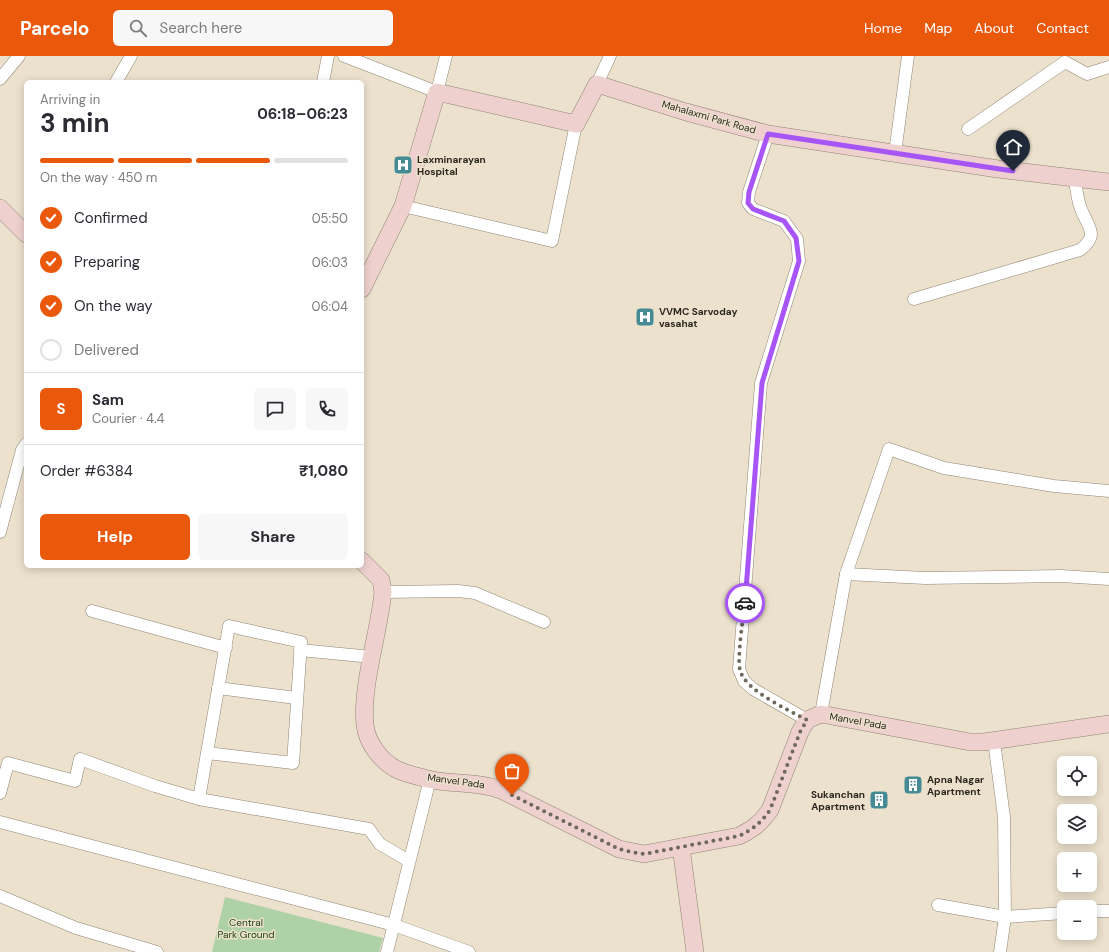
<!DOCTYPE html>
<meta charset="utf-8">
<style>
body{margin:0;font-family:"DM Sans",sans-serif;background:#f7f7f7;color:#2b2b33;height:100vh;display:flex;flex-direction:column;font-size:15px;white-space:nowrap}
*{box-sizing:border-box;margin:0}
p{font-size:13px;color:#7c7c81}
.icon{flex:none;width:22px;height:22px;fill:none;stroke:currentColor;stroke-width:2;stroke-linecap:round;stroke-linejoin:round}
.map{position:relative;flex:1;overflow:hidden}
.panel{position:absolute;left:24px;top:24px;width:340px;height:488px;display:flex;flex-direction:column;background:#fff;border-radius:6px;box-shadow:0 2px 10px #0003}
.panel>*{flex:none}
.buttons{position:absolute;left:1057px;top:700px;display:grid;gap:8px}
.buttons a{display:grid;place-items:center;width:40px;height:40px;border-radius:6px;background:#fff;box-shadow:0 2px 10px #0003;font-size:20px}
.pin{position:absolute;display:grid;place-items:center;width:34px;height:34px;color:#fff;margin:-41px -17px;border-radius:50% 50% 50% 0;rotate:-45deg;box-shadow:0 0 4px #0007}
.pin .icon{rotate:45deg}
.courier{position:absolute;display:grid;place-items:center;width:40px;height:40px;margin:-20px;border:3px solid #a855f7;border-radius:50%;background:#fff;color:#222;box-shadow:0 1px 5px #0007}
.head em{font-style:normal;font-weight:700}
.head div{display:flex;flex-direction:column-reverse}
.head{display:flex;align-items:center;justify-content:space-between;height:68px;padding:0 16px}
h1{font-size:26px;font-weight:700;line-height:30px}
.bar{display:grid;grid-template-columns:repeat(4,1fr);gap:6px 4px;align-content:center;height:48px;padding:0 16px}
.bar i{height:5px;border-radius:3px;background:#e1e1e2}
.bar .current{background:#ea580c}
.bar p{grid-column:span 4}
.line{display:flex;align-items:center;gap:10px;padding:0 16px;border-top:1px solid #e1e1e2}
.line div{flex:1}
.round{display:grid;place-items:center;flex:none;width:42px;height:42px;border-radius:6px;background:#f7f7f7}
ol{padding:0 16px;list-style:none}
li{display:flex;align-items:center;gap:12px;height:44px}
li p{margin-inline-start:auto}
li .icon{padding:4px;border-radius:50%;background:#ea580c;color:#fff;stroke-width:4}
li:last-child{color:#7c7c81}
li i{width:22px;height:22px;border:2px solid #e1e1e2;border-radius:50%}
.cta{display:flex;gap:8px;margin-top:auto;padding:8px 16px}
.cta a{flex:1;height:46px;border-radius:6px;background:#ea580c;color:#fff;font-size:16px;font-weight:700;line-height:46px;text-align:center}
.cta a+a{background:#f7f7f7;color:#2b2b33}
header{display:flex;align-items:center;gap:24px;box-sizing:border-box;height:56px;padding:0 20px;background:#ea580c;color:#fff}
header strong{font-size:19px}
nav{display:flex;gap:22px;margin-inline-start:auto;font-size:14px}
.search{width:280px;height:36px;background:#f7f7f7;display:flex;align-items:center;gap:10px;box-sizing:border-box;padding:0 14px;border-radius:6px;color:#7c7c81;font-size:15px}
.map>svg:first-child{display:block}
.green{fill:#afd1a7}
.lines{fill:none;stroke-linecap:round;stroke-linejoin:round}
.street-casing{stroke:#8e8472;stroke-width:13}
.secondary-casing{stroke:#8e8472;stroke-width:18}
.street{stroke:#fff;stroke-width:12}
.secondary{stroke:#eed1cf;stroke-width:17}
.done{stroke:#6f695d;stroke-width:4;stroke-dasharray:0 7.2}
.route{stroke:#a855f7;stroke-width:5}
.labels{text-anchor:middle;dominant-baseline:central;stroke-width:3;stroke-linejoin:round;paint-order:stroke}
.street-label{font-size:10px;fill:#2c2820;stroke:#ece1cd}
.poi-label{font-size:10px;font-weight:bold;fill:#2c2820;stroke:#ece1cd;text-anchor:start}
.park-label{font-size:10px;fill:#1b4011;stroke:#ece1cd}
</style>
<header>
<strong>Parcelo</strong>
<div class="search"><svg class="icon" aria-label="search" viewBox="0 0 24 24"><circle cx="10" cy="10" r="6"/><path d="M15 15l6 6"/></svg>Search here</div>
<nav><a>Home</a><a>Map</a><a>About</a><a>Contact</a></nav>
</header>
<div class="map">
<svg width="1109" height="896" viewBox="0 0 1109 896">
<rect width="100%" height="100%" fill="#ece1cd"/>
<polygon class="green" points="225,841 383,882 379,896 212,896"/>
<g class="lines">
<g class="street-casing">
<g id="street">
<polyline points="344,0 437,36 446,0"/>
<polyline points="0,23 19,0"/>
<polyline points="116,26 131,0"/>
<polyline points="323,26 328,0"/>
<polyline points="597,28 610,0"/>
<polyline points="968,73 1065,6 1087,18 1109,11"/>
<polyline points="768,78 749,136 748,147 753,153 784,165 797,183 799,205 761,327 739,613 744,625 753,633 807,664"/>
<polyline points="895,97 908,0"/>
<polyline points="403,150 552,185 576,68"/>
<path d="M914 243 1080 194C1100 179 1088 171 1081 153 1077 143 1076 132 1075 122"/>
<polyline points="0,476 22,394 26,388"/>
<polyline points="846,518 925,522 1061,520 1109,523"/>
<polyline points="383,536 458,535 475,537 544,566"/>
<polyline points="92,555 226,592"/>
<polyline points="300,594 372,601"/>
<polyline points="218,632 296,642"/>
<polyline points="821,658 846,518 889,393 944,412 1054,430 1109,435"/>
<polyline points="994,685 1004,761 1005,861 1000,896"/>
<polyline points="0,737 8,707 75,725 80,703 155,730 199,743 369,773 380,788 409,805"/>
<polyline points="199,743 229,570 301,586 293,707 207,697"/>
<polyline points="0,766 394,869 469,896"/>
<polyline points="0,840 76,872 157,896"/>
<polyline points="938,849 1005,861 1064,857"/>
<polyline points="1090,855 1109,855"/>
<polyline points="387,896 430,723"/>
</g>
</g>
<g class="secondary-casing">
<g id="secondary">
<polyline points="0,152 26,178"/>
<polyline points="362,233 403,150 437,36 576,68 597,28 686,56 768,78 998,113 1109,126"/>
<path d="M362 505 381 524 383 536C379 577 361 630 365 669 367 687 381 705 396 713 405 718 418 720 428 723 452 729 477 725 501 734L619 793 644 798 739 780C753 773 761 767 770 754L800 676 807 664 821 658 970 686H984L1109 668"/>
<polyline points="681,791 695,896"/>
</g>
</g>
<use href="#street" class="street"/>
<use href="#secondary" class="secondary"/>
</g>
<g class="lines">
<path class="done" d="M512 739 619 793 631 796 644 798 739 780C753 773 761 767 770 754L800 676 807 664C789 654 745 635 740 614 737 602 743 562 745 547"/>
<polyline class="route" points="745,547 762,327 799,205 796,182 784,165 753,153 748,147 749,136 768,78 1013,115"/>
</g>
<defs>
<g id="hospital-square" transform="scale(1)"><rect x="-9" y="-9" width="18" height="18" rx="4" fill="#458b95" stroke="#ece1cd"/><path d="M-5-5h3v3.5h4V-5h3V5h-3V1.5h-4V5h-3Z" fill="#fff"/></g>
<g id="building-square" transform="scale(1)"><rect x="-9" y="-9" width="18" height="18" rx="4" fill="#458b95" stroke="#ece1cd"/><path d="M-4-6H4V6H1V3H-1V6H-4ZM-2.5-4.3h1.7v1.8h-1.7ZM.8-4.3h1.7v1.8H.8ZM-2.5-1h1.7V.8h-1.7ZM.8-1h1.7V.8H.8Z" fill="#fff"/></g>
</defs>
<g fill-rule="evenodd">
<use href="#hospital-square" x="403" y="109"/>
<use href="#hospital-square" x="645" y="261"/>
<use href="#building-square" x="913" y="729"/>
<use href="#building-square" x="879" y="744"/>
</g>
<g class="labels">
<g class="street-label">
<text transform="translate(709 61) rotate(16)">Mahalaxmi Park Road</text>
<text transform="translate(858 665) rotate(10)">Manvel Pada</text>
<text transform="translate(456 725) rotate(8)">Manvel Pada</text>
</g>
<g class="poi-label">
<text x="417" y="103">Laxminarayan<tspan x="417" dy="12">Hospital</tspan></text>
<text x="659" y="255">VVMC Sarvoday<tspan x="659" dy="12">vasahat</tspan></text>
<text x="927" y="723">Apna Nagar<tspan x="927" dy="12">Apartment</tspan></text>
<text x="865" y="738" text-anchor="end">Sukanchan<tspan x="865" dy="12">Apartment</tspan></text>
</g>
<g class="park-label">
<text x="246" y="866">Central<tspan x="246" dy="12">Park Ground</tspan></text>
</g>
</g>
</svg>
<div class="buttons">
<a><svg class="icon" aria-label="locate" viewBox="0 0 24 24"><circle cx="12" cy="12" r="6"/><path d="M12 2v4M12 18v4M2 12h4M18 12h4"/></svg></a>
<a><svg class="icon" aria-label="layers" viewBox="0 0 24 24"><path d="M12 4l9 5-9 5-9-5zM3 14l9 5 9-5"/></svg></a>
<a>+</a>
<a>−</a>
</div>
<div class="pin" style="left:512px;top:739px;background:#ea580c"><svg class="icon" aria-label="bag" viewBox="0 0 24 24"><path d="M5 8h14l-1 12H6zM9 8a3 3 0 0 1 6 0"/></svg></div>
<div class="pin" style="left:1013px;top:115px;background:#1f2937"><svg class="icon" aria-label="home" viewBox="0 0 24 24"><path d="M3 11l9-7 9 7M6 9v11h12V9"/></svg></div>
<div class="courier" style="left:745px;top:547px"><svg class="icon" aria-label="car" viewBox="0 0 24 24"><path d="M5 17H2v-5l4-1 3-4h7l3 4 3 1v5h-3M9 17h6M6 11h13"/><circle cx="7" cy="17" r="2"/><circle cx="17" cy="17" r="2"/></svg></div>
<section class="panel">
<div class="head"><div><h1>3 min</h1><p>Arriving in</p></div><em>06:18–06:23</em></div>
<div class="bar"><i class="current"></i><i class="current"></i><i class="current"></i><i></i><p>On the way · 450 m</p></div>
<ol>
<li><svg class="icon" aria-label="check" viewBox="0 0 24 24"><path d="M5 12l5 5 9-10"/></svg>Confirmed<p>05:50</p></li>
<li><svg class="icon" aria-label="check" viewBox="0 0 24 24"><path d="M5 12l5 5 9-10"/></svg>Preparing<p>06:03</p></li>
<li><svg class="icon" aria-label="check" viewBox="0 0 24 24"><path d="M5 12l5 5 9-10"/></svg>On the way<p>06:04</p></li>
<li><i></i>Delivered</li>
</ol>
<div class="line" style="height:72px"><b class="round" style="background:#ea580c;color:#fff">S</b><div><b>Sam</b><p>Courier · 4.4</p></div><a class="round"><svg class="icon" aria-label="chat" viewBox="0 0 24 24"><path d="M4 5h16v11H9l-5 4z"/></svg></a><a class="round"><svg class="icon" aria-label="phone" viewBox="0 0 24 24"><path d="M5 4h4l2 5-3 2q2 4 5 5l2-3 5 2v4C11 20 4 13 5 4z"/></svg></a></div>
<div class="line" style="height:52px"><div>Order #6384</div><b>₹1,080</b></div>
<div class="cta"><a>Help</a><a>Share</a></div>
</section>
</div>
